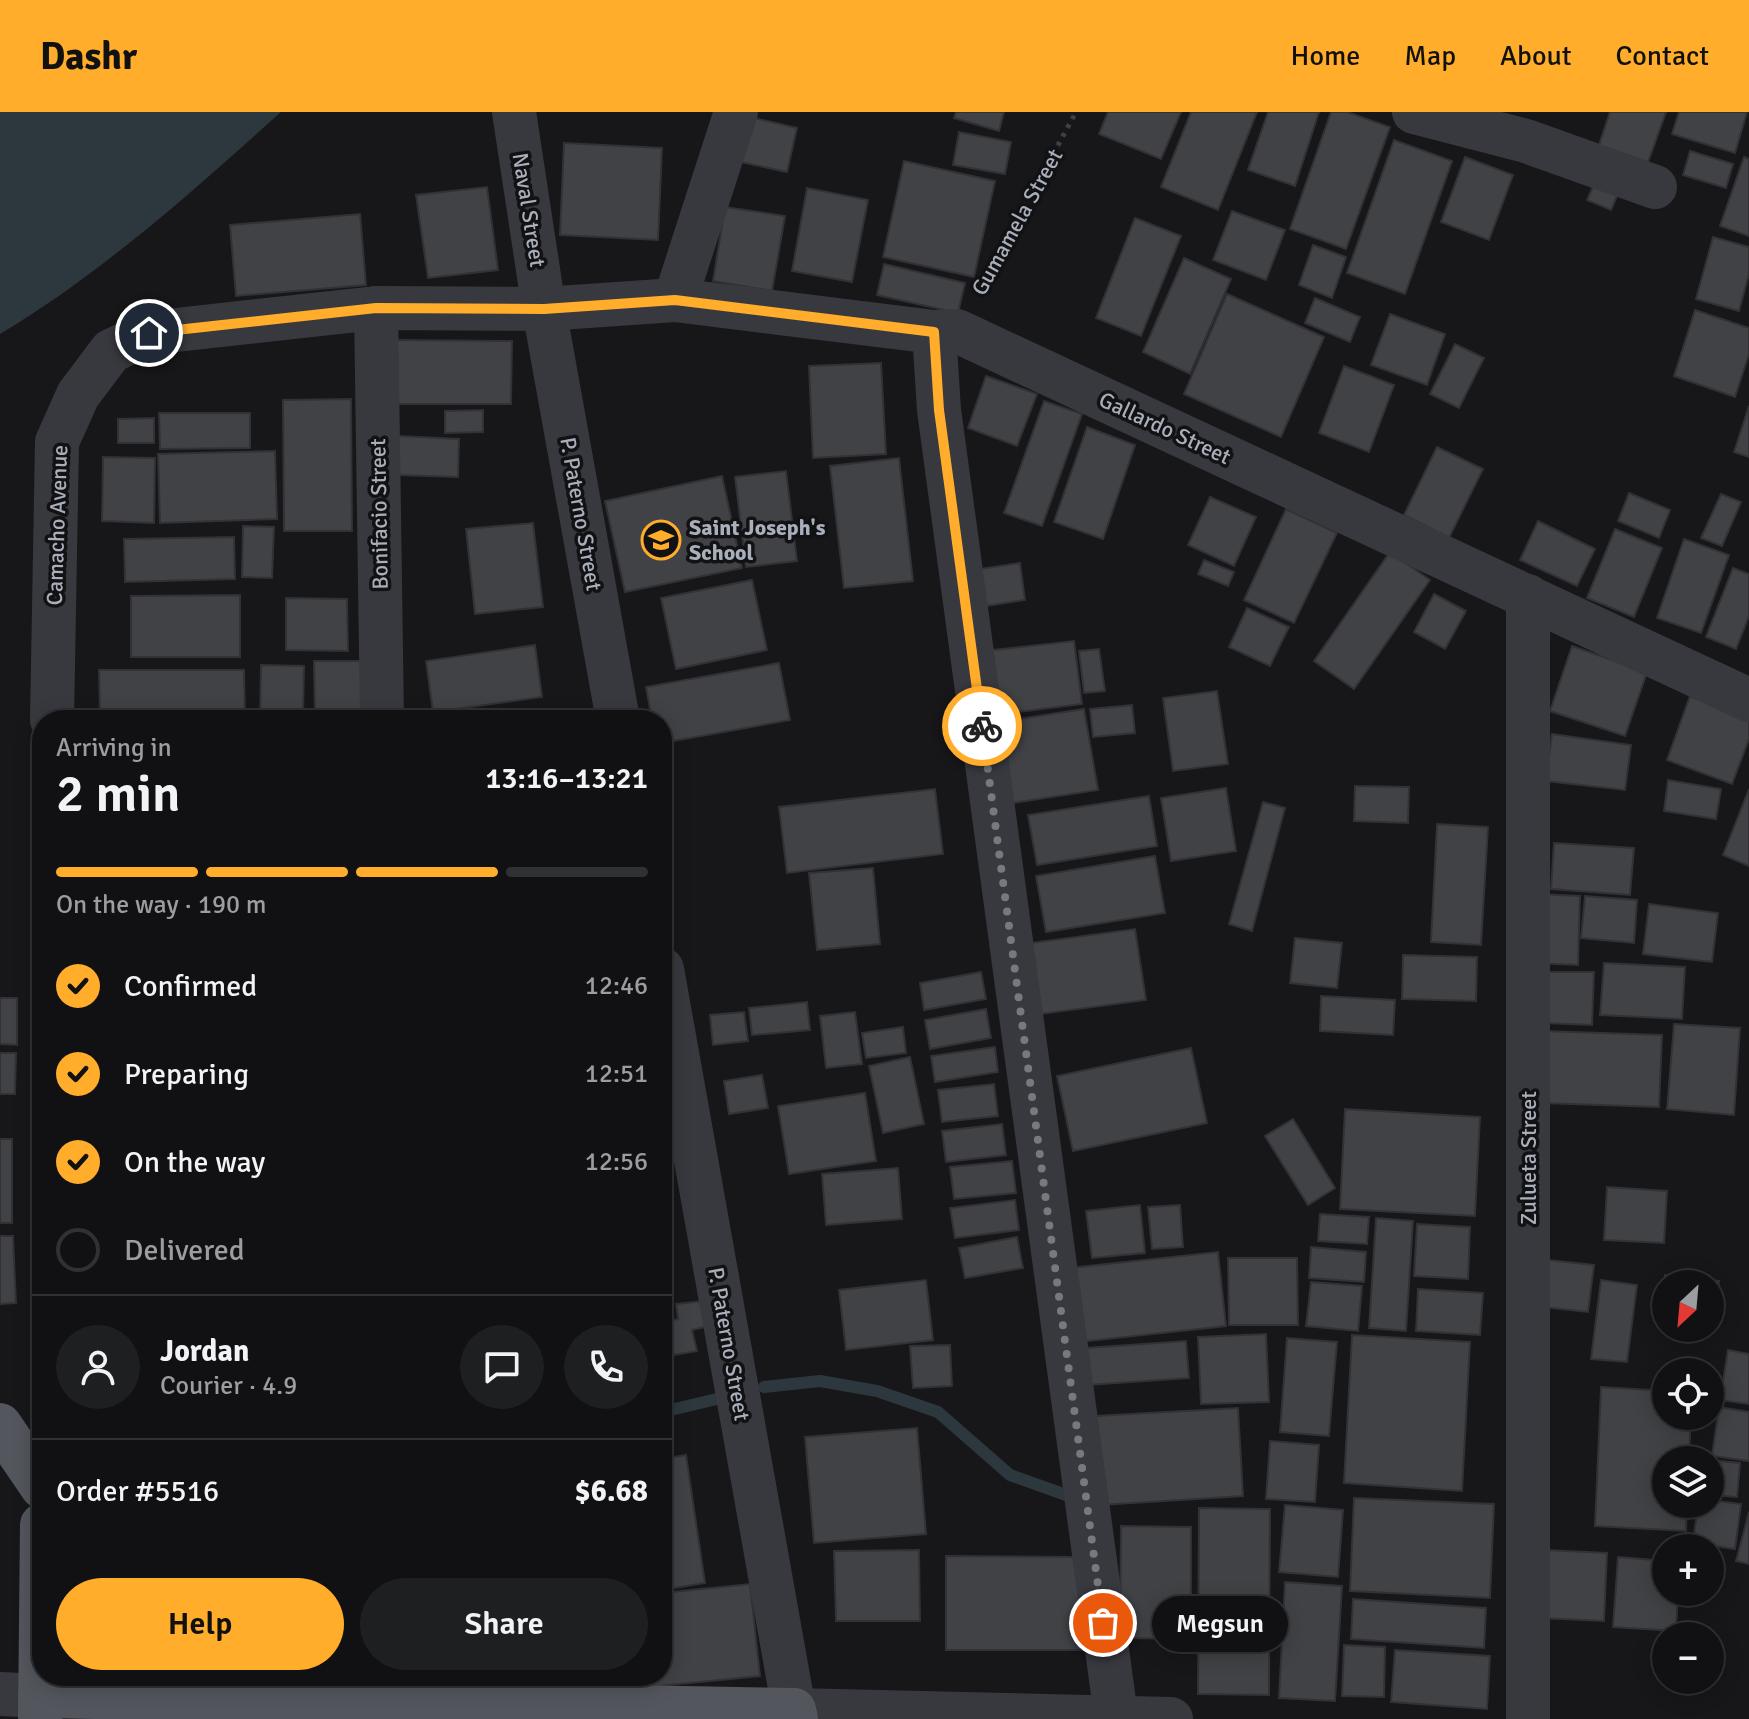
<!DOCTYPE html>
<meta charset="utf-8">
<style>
body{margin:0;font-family:Signika,sans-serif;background:#1e1f21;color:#f1f3f6;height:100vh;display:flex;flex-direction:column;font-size:30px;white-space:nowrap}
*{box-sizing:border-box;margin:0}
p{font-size:26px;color:#9c9da0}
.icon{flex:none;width:44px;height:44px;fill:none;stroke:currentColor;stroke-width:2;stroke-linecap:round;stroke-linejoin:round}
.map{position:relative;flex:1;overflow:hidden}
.details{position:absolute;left:32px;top:598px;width:640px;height:976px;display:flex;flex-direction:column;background:#111113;border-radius:32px;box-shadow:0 4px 20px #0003,0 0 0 2px #303133}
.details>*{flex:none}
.needle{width:52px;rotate:206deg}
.tools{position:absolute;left:1652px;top:1158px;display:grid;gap:16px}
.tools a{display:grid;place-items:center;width:72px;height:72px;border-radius:50%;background:#111113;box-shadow:0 4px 20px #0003,0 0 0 2px #303133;font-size:40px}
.pin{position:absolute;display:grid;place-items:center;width:68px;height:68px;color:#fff;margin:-34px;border:4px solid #fff;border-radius:50%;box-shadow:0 2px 8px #0007}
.courier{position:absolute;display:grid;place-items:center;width:80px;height:80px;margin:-40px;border:6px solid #ffad2a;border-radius:50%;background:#fff;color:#222;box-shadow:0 2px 10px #0007}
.bubble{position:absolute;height:56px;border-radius:28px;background:#111113;box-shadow:0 4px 20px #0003,0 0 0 2px #303133;font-size:26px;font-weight:600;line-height:56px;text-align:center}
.overview em{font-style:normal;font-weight:600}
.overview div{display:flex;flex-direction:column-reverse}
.overview{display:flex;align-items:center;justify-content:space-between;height:136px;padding:0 24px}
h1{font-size:52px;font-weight:600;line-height:60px}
.bar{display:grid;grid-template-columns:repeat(4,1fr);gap:12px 8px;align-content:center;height:96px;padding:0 24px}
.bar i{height:10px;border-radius:6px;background:#303133}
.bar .current{background:#ffad2a}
.bar p{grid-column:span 4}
.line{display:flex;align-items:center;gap:20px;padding:0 24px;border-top:2px solid #303133}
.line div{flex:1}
.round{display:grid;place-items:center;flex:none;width:84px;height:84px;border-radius:42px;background:#1e1f21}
ol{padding:0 24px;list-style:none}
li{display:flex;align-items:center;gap:24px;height:88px}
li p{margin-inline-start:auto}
li .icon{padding:8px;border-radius:50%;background:#ffad2a;color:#111;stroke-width:4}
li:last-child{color:#9c9da0}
li i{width:44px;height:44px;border:4px solid #303133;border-radius:50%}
.cta{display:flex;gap:16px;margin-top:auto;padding:16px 24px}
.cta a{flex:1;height:92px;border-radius:48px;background:#ffad2a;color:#111;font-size:32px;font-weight:600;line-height:92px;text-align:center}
.cta a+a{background:#1e1f21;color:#f1f3f6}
header{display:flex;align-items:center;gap:48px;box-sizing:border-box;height:112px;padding:0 40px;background:#ffad2a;color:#111}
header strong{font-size:38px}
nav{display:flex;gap:44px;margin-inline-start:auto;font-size:28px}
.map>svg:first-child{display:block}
.water{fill:#2c373e}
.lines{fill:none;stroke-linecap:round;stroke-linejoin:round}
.stream{stroke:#2c373e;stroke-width:12}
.building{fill:#414246;stroke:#313136;stroke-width:2}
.path{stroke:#3e4046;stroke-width:5;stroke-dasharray:4 6;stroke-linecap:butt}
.minor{stroke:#38393f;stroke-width:44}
.major{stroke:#54565e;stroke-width:44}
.done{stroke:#757a82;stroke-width:8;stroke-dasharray:0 14.4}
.route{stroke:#ffad2a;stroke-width:10}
.labels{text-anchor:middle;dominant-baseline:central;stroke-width:7;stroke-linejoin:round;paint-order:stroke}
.street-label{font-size:22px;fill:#a8afba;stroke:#121214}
.poi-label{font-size:22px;font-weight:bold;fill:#a8afba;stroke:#121214;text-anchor:start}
</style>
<header>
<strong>Dashr</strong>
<nav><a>Home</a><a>Map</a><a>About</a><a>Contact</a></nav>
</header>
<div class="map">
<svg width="1749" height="1607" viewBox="0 0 1749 1607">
<rect width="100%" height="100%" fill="#171719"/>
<path class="water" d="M0 0H281C193 79 102 161 0 222Z"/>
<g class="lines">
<g class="stream">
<polyline points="764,1275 820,1269 877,1279 938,1300 1010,1363 1069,1384"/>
<polyline points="662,1300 721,1286"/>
</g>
</g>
<g class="building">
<polygon points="956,0 1004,0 999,19 954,6"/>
<polygon points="1108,0 1181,0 1161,47 1099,22"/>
<polygon points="1191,0 1257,0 1218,98 1161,75"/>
<polygon points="1268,0 1319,0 1295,74 1248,58"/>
<polygon points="1331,0 1347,0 1390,15 1346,137 1290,117"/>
<polygon points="1610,0 1666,0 1647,53 1598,36"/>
<polygon points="1679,0 1747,0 1735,41 1672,22"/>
<polygon points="742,3 797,16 787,60 731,48"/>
<polygon points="959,20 1011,30 1005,62 953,53"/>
<polygon points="1394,28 1452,49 1405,182 1347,161"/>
<polygon points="564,31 662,36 658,128 560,123"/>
<polygon points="1690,39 1733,52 1726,76 1683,63"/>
<polygon points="1465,45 1513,63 1489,128 1441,110"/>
<polygon points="1744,45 1749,47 1749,124 1720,114"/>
<polygon points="904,49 995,69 974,165 883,145"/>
<polygon points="1596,68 1620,77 1611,98 1587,88"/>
<polygon points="487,75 498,158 428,166 416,83"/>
<polygon points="807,76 868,88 852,170 792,159"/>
<polygon points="725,95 785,104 772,179 713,169"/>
<polygon points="1232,99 1285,118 1266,168 1213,148"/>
<polygon points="360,102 366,173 236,184 230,113"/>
<polygon points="1135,106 1181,124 1141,224 1096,206"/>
<polygon points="1713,125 1749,135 1749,162 1739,199 1696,187"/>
<polygon points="1313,133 1346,145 1332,186 1299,173"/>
<polygon points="1184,146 1231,167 1190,262 1143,240"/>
<polygon points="884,152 965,171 958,201 877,183"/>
<polygon points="1227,182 1324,225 1281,325 1184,282"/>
<polygon points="1315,186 1360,205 1350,230 1305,211"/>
<polygon points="1695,198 1749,216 1749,242 1735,285 1674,264"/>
<polygon points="1390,202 1445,222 1427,273 1371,253"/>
<polygon points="394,228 512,229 511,292 394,292"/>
<polygon points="1455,232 1484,246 1459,296 1430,282"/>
<polygon points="881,251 886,342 813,346 809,254"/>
<polygon points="1344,254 1394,273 1369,340 1319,321"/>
<polygon points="986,264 1037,282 1017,334 968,316"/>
<polygon points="351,287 352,419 284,419 283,288"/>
<polygon points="1044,289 1082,302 1042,414 1004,401"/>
<polygon points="1749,294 1749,345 1734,340"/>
<polygon points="483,298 483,320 445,321 445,299"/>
<polygon points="159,301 250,301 250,336 160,337"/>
<polygon points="154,306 154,331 118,331 118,307"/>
<polygon points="1087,315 1135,333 1103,427 1054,410"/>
<polygon points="398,324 459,327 458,365 397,363"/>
<polygon points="1437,335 1483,357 1449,426 1404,403"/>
<polygon points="275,339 277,407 160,411 158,342"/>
<polygon points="103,345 155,346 154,411 102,409"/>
<polygon points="899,346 913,469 844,476 830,354"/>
<polygon points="786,359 797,449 746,455 735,365"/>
<polygon points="722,364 742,456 625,480 605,389"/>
<polygon points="1629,381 1670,398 1659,426 1618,409"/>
<polygon points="1721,382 1741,390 1722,434 1701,426"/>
<polygon points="1210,385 1256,405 1234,454 1188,433"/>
<polygon points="1286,397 1337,421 1294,511 1244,488"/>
<polygon points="1538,409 1595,437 1577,474 1520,448"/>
<polygon points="533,411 543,495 475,502 466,417"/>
<polygon points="243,414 274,415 272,466 242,465"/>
<polygon points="1615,417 1662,436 1634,505 1587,486"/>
<polygon points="234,425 235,467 125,470 124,427"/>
<polygon points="1684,427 1729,443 1701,521 1657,506"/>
<polygon points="1390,440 1430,468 1354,577 1314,549"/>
<polygon points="1204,448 1234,460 1228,474 1198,462"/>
<polygon points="1020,451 1025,488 985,494 980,457"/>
<polygon points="1733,456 1749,462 1749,504 1736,537 1706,525"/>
<polygon points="752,468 767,538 676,557 661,486"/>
<polygon points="1434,482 1466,499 1445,537 1414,520"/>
<polygon points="240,483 240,545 131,545 131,484"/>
<polygon points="286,486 347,487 348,539 286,538"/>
<polygon points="1247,496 1289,515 1270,554 1229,535"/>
<polygon points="1074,529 1082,592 993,603 985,539"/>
<polygon points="535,533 542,585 433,600 426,549"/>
<polygon points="1572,534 1647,560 1625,624 1550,599"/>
<polygon points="1099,537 1105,579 1084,581 1079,539"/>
<polygon points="314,549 373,549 374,608 315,608"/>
<polygon points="779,551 790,608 662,631 662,608 652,608 646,575"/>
<polygon points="261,553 304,554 303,608 260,608"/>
<polygon points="99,558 244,558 245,608 75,608 75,600 100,600"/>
<polygon points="1217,579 1228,652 1173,659 1163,586"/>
<polygon points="1690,584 1749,606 1749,627 1732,672 1667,648"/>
<polygon points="1132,593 1135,621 1093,625 1090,597"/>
<polygon points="1084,597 1098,678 1006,692 994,611"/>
<polygon points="1552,622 1631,633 1625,678 1546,669"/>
<polygon points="1668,668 1721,677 1716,707 1664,699"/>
<polygon points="1355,674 1409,675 1408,711 1354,709"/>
<polygon points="1226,676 1236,739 1171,749 1161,686"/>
<polygon points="935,677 943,742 787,761 779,695"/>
<polygon points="1749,677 1749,754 1723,743"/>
<polygon points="1149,684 1157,734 1037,753 1028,703"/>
<polygon points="1263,690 1285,696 1252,819 1229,812"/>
<polygon points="1437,712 1488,715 1481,833 1431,830"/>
<polygon points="1554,731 1634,736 1630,783 1551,777"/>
<polygon points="1155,744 1165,801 1046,820 1036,764"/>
<polygon points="873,756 880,832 817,838 809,761"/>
<polygon points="1537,782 1580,784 1578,853 1534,851"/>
<polygon points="1585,784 1637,788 1634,831 1581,826"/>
<polygon points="1649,792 1718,801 1712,850 1643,842"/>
<polygon points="1135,817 1146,888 1033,903 1023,832"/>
<polygon points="1295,826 1342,831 1337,876 1290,871"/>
<polygon points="1403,843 1477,845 1476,889 1402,887"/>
<polygon points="1604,851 1685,855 1682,907 1600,903"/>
<polygon points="981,860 986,887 924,898 920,871"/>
<polygon points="1545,860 1594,860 1592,913 1544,911"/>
<polygon points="1321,884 1395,888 1393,923 1320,919"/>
<polygon points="0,886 17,886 17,933 0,932"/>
<polygon points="807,890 810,918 752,923 749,896"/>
<polygon points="986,897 991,926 930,937 925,908"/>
<polygon points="744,900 748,929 713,933 710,903"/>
<polygon points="855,900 862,952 826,956 820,904"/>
<polygon points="1674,912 1740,916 1734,1003 1667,997"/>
<polygon points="903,915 906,941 866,946 862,921"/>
<polygon points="1543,919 1662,923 1659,995 1541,991"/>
<polygon points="995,935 998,960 935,970 931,944"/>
<polygon points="1191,936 1207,1011 1073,1039 1057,964"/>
<polygon points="0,941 16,941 15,982 0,982"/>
<polygon points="910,945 924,1012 883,1021 869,954"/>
<polygon points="762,963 768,996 729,1002 724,969"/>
<polygon points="994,972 998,1004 942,1010 938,978"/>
<polygon points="865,981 876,1049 789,1062 778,994"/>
<polygon points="1345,997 1480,1005 1475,1104 1340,1097"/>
<polygon points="1293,1007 1335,1076 1308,1093 1265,1024"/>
<polygon points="1002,1012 1006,1043 946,1050 942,1019"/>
<rect x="0" y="1027" width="12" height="84"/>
<polygon points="1012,1049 1016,1081 954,1087 950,1055"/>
<polygon points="898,1056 902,1107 826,1113 822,1062"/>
<polygon points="1607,1075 1667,1079 1664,1131 1604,1128"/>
<polygon points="1015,1088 1019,1118 955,1126 950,1096"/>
<polygon points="1140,1093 1145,1141 1092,1146 1086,1099"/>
<polygon points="1180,1093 1183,1135 1152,1137 1148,1095"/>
<polygon points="1320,1102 1369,1105 1367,1132 1318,1129"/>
<polygon points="1376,1106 1413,1109 1406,1219 1369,1216"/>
<polygon points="1417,1112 1470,1115 1468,1167 1414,1164"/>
<polygon points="0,1124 13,1124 16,1191 0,1192"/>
<polygon points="1017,1125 1023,1156 965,1166 959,1136"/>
<polygon points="1311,1135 1366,1140 1364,1170 1309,1166"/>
<polygon points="1218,1140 1226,1214 1079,1230 1070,1156"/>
<polygon points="1228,1146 1297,1146 1298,1213 1229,1213"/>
<polygon points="1548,1148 1594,1153 1588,1200 1543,1195"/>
<polygon points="662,1152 666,1193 662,1194"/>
<polygon points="1665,1163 1719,1169 1714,1216 1710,1215 1710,1172 1666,1172 1666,1211 1661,1210"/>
<polygon points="926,1168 933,1228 846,1238 839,1178"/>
<polygon points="1601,1168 1637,1173 1627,1250 1591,1247"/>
<polygon points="1311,1170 1362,1174 1358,1219 1306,1214"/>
<polygon points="1418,1177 1483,1181 1480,1223 1416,1219"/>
<polygon points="705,1189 709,1214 692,1218 697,1239 662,1245 662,1210 678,1207 676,1192"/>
<polygon points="1266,1222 1269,1290 1201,1292 1198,1225"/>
<polygon points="1352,1223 1470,1230 1462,1379 1344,1371"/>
<polygon points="1287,1226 1337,1230 1329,1324 1280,1320"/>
<polygon points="1186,1229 1189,1266 1088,1273 1086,1236"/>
<polygon points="950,1233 952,1274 913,1276 910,1234"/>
<polygon points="1728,1238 1749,1242 1749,1292 1720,1288"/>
<polygon points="1601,1275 1666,1279 1666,1304 1691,1304 1689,1347 1705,1348 1666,1348 1666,1392 1687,1392 1686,1419 1595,1414"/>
<polygon points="1719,1295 1749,1300 1749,1349 1712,1344"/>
<polygon points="1238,1296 1243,1384 1101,1393 1095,1304"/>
<polygon points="917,1316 926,1422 814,1431 805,1325"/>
<polygon points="1270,1329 1319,1333 1315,1390 1266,1387"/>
<polygon points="686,1343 705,1471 662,1478 662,1347"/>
<polygon points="1710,1348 1740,1351 1737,1385 1710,1383"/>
<polygon points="1354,1386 1494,1392 1490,1486 1350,1479"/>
<polygon points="1710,1388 1741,1392 1735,1437 1693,1431 1698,1392 1710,1392"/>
<polygon points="1285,1393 1343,1398 1338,1465 1279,1460"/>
<polygon points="1199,1396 1270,1397 1269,1583 1198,1582"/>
<polygon points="1749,1400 1749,1452 1736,1449"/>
<polygon points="1121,1414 1191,1415 1191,1527 1120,1526"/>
<polygon points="919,1438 920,1509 836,1509 834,1439"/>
<polygon points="1545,1438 1607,1441 1604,1509 1542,1506"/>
<polygon points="946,1444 1086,1445 1085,1538 946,1538"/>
<polygon points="1618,1445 1666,1449 1666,1480 1678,1480 1676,1519 1613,1515"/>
<polygon points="1285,1470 1342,1474 1335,1589 1279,1586"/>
<polygon points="750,1472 760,1564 649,1575 647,1564 662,1564 662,1481"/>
<polygon points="1353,1487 1486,1496 1484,1536 1351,1527"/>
<polygon points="1344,1533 1385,1535 1384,1585 1342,1584"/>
<polygon points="1395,1538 1490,1544 1487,1597 1391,1590"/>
<rect x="270" y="1564" width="49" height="7"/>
<polygon points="431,1564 563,1564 563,1568 431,1573"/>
<polygon points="578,1564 618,1564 619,1572 579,1576"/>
</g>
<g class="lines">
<polyline class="path" points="977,183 1076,0"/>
<g class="minor">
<polyline points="514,0 544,197 618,608"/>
<polyline points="1414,0 1526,29 1655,75"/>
<polyline points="675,188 736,0"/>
<polyline points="376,196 382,608"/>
<polyline points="934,220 939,298 1116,1604"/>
<polyline points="1528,484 1528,1607"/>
<polyline points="52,608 57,330 78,283 111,239 149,221 376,196 544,197 675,188 934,220 957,219 1749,588"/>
<polyline points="662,857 794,1598 1171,1607"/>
<polyline points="0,1582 40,1584"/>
</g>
<g class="major">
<polyline points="0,1313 42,1375"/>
<polyline points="40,1584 794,1598 796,1607"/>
<polyline points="40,1607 42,1413"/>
</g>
</g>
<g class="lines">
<polyline class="done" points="982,614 1103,1511"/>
<polyline class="route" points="149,221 376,196 544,197 675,188 934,220 939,298 982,614"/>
</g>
<defs>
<g id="school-ring" transform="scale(2)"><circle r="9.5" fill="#121214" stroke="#ffad2a" stroke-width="1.5"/><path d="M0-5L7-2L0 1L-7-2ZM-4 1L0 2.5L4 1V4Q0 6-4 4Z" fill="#ffad2a"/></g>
</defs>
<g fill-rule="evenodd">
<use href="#school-ring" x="661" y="428"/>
</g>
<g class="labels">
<g class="street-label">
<text transform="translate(529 98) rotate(81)">Naval Street</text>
<text transform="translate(1017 110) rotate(-61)">Gumamela Street</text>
<text transform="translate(1165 316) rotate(25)">Gallardo Street</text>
<text transform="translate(379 402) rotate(-91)">Bonifacio Street</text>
<text transform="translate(581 402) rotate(80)">P. Paterno Street</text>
<text transform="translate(57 413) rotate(-88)">Camacho Avenue</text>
<text transform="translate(1528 1046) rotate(-90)">Zulueta Street</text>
<text transform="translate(729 1232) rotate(80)">P. Paterno Street</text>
</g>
<g class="poi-label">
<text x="689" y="415">Saint Joseph's<tspan x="689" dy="25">School</tspan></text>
</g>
</g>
</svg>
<div class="tools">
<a><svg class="needle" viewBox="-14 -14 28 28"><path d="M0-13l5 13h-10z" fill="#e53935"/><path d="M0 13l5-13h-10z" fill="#9c9da0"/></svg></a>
<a><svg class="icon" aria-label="locate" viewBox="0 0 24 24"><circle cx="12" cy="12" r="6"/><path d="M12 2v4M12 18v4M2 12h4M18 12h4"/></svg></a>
<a><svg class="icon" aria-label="layers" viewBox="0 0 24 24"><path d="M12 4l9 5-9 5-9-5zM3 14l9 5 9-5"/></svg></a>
<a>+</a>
<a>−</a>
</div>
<div class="pin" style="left:1103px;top:1511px;background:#ea580c"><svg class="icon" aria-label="bag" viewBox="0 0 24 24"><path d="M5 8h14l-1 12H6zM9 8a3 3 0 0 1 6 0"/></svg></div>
<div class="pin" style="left:149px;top:221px;background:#1f2937"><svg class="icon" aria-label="home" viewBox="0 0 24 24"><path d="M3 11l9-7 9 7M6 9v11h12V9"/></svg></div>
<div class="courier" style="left:982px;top:614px"><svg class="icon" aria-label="bike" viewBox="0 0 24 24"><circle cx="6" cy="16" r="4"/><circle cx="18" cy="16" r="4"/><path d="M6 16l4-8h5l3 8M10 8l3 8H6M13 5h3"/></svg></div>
<div class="bubble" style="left:1152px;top:1484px;width:136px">Megsun</div>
<section class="details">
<div class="overview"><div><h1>2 min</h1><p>Arriving in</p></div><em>13:16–13:21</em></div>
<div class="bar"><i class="current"></i><i class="current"></i><i class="current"></i><i></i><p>On the way · 190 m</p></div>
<ol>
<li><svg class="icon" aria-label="check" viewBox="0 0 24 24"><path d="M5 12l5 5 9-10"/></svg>Confirmed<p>12:46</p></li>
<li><svg class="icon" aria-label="check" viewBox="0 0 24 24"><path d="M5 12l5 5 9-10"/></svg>Preparing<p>12:51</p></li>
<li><svg class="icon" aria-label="check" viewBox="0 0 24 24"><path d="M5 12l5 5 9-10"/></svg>On the way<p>12:56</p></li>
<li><i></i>Delivered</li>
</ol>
<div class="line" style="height:144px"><a class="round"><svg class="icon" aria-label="person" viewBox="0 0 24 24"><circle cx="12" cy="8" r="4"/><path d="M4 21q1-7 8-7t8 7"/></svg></a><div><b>Jordan</b><p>Courier · 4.9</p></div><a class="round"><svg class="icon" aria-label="chat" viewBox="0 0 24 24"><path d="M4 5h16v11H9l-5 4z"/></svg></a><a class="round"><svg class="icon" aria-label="phone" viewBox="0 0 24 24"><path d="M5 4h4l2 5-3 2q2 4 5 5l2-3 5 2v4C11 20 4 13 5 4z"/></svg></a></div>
<div class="line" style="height:104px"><div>Order #5516</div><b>$6.68</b></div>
<div class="cta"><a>Help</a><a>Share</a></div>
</section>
</div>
